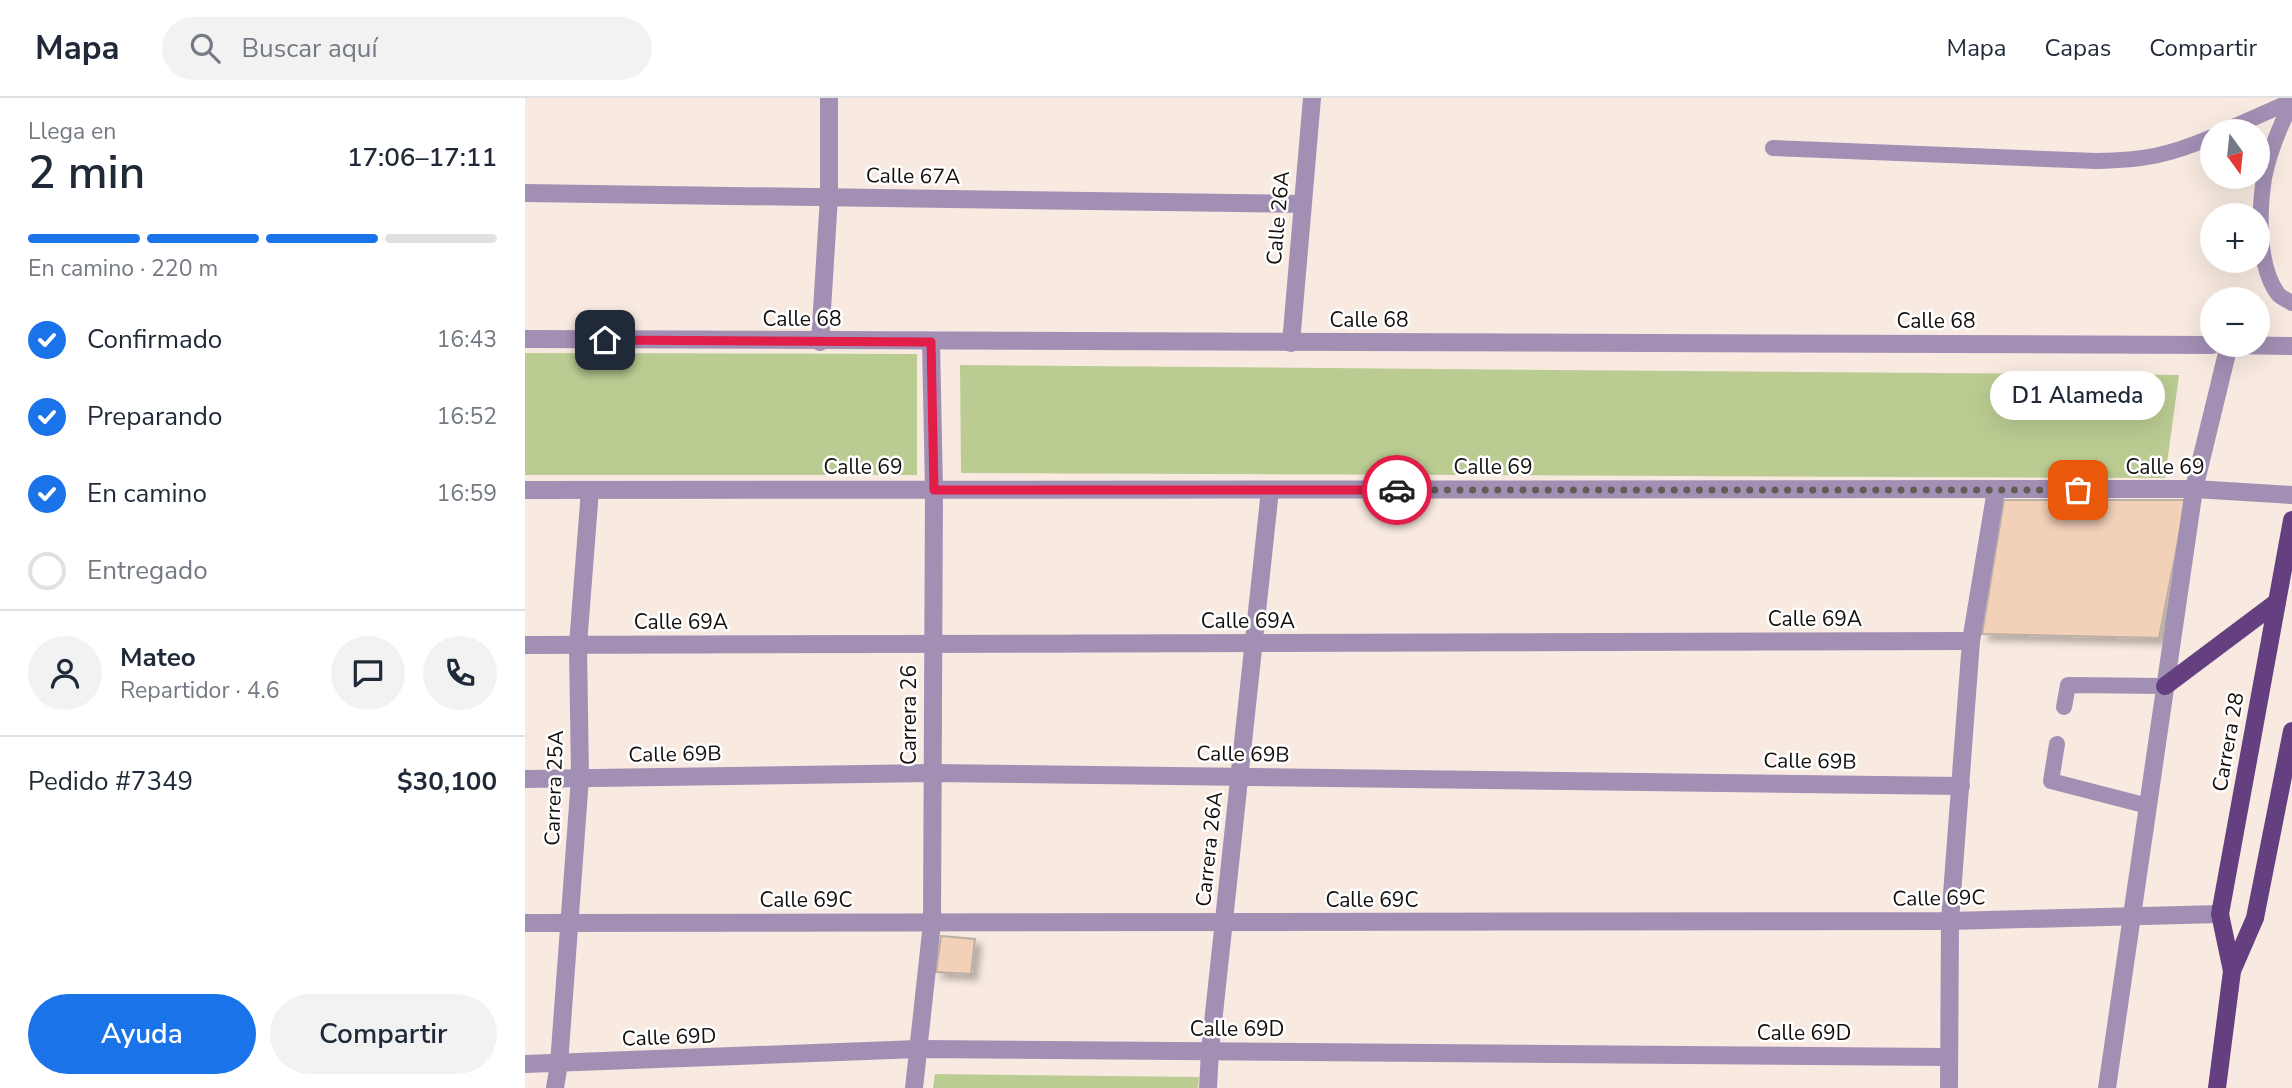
<!DOCTYPE html>
<html lang="es">
<meta charset="utf-8">
<style>
body{margin:0;font-family:"Nunito Sans",sans-serif;background:#f2f2f3;color:#1f2937;height:100vh;display:flex;flex-direction:column;font-size:26px;white-space:nowrap}
*{box-sizing:border-box;margin:0}
p{font-size:23px;color:#747a83}
.icon{flex:none;width:38px;height:38px;fill:none;stroke:currentColor;stroke-width:2;stroke-linecap:round;stroke-linejoin:round}
.map{position:relative;flex:1;overflow:hidden}
.details{display:flex;flex-direction:column;background:#fff;width:525px}
.details>*{flex:none}
.needle{width:46px;rotate:165deg}
.fabs{position:absolute;left:1675px;top:21px;display:grid;gap:14px}
.fabs a{display:grid;place-items:center;width:70px;height:70px;border-radius:50%;background:#fff;box-shadow:0 7px 28px #0002;font-size:35px}
.pin{position:absolute;display:grid;place-items:center;width:60px;height:60px;color:#fff;margin:-30px;border-radius:14px;box-shadow:0 4px 10px #0006}
.courier{position:absolute;display:grid;place-items:center;width:70px;height:70px;margin:-35px;border:5px solid #e11d48;border-radius:50%;background:#fff;color:#222;box-shadow:0 2px 9px #0007}
.bubble{position:absolute;height:49px;border-radius:24px;background:#fff;box-shadow:0 7px 28px #0002;font-size:23px;font-weight:600;line-height:49px;text-align:center}
.summary em{font-style:normal;font-weight:600}
.summary div{display:flex;flex-direction:column-reverse}
.summary{display:flex;align-items:center;justify-content:space-between;height:119px;padding:0 28px}
h1{font-size:46px;font-weight:600;line-height:52px}
.bar{display:grid;grid-template-columns:repeat(4,1fr);gap:10px 7px;align-content:center;height:84px;padding:0 28px}
.bar i{height:9px;border-radius:5px;background:#e0e1e3}
.bar .active{background:#1a73e8}
.bar p{grid-column:span 4}
.line{display:flex;align-items:center;gap:18px;padding:0 28px;border-top:2px solid #e0e1e3}
.line div{flex:1}
.round{display:grid;place-items:center;flex:none;width:74px;height:74px;border-radius:37px;background:#f2f2f3}
ol{padding:0 28px;list-style:none}
li{display:flex;align-items:center;gap:21px;height:77px}
li p{margin-inline-start:auto}
li .icon{padding:7px;border-radius:50%;background:#1a73e8;color:#fff;stroke-width:4}
li:last-child{color:#747a83}
li i{width:38px;height:38px;border:4px solid #e0e1e3;border-radius:50%}
.primary-button{display:flex;gap:14px;margin-top:auto;padding:14px 28px}
.primary-button a{flex:1;height:80px;border-radius:42px;background:#1a73e8;color:#fff;font-size:28px;font-weight:600;line-height:80px;text-align:center}
.primary-button a+a{background:#f2f2f3;color:#1f2937}
header{display:flex;align-items:center;gap:42px;box-sizing:border-box;height:98px;padding:0 35px;background:#fff;border-bottom:2px solid #e0e1e3}
header strong{font-size:33px}
nav{display:flex;gap:38px;margin-inline-start:auto;font-size:24px}
.search{width:490px;height:63px;background:#f2f2f3;display:flex;align-items:center;gap:18px;box-sizing:border-box;padding:0 24px;border-radius:38px;color:#747a83;font-size:26px}
main{display:flex;flex:1;min-height:0}
.map>svg:first-child{display:block}
.green{fill:#bbcc92}
.building{fill:#f3d0b8;stroke:#bbaea5;stroke-width:2;filter:url(#shadow)}
.lines{fill:none;stroke-linecap:round;stroke-linejoin:round}
.lane{stroke:#a28fb4;stroke-width:16}
.street{stroke:#a28fb4;stroke-width:18}
.primary{stroke:#644080;stroke-width:18}
.done{stroke:#635b56;stroke-width:7;stroke-dasharray:0 12.6}
.route{stroke:#e11d48;stroke-width:9}
.labels{text-anchor:middle;dominant-baseline:central;stroke-width:5;stroke-linejoin:round;paint-order:stroke}
.street-label{font-size:21px;fill:#130e0b;stroke:#fff}
</style>
<header>
<strong>Mapa</strong>
<div class="search"><svg class="icon" aria-label="search" viewBox="0 0 24 24"><circle cx="10" cy="10" r="6"/><path d="M15 15l6 6"/></svg>Buscar aquí</div>
<nav><a>Mapa</a><a>Capas</a><a>Compartir</a></nav>
</header>
<main>
<section class="details">
<div class="summary"><div><h1>2 min</h1><p>Llega en</p></div><em>17:06–17:11</em></div>
<div class="bar"><i class="active"></i><i class="active"></i><i class="active"></i><i></i><p>En camino · 220 m</p></div>
<ol>
<li><svg class="icon" aria-label="check" viewBox="0 0 24 24"><path d="M5 12l5 5 9-10"/></svg>Confirmado<p>16:43</p></li>
<li><svg class="icon" aria-label="check" viewBox="0 0 24 24"><path d="M5 12l5 5 9-10"/></svg>Preparando<p>16:52</p></li>
<li><svg class="icon" aria-label="check" viewBox="0 0 24 24"><path d="M5 12l5 5 9-10"/></svg>En camino<p>16:59</p></li>
<li><i></i>Entregado</li>
</ol>
<div class="line" style="height:126px"><a class="round"><svg class="icon" aria-label="person" viewBox="0 0 24 24"><circle cx="12" cy="8" r="4"/><path d="M4 21q1-7 8-7t8 7"/></svg></a><div><b>Mateo</b><p>Repartidor · 4.6</p></div><a class="round"><svg class="icon" aria-label="chat" viewBox="0 0 24 24"><path d="M4 5h16v11H9l-5 4z"/></svg></a><a class="round"><svg class="icon" aria-label="phone" viewBox="0 0 24 24"><path d="M5 4h4l2 5-3 2q2 4 5 5l2-3 5 2v4C11 20 4 13 5 4z"/></svg></a></div>
<div class="line" style="height:91px"><div>Pedido #7349</div><b>$30,100</b></div>
<div class="primary-button"><a>Ayuda</a><a>Compartir</a></div>
</section>
<div class="map">
<svg width="1767" height="990" viewBox="0 0 1767 990">
<defs>
<filter id="shadow"><feDropShadow dx="6" dy="6" stdDeviation="3.5" flood-color="#0004"/></filter>
</defs>
<rect width="100%" height="100%" fill="#f8eae1"/>
<g class="green">
<polygon points="0,255 392,256 392,377 0,377"/>
<polygon points="435,267 1654,277 1640,380 436,375"/>
<polygon points="410,976 674,979 673,990 408,990"/>
</g>
<g class="building">
<polygon points="1479,402 1661,402 1634,540 1457,536"/>
<polygon points="416,838 450,841 446,876 411,874"/>
</g>
<g class="lines">
<g class="lane">
<path d="M1767 4C1755 28 1744 54 1739 80 1734 113 1732 168 1753 196 1756 200 1763 202 1767 205"/>
<polyline points="1699,33 1767,3"/>
<path d="M1248 50 1571 63C1619 62 1642 58 1687 39"/>
<polyline points="1539,609 1543,587 1640,588"/>
<polyline points="1532,646 1526,683 1623,708"/>
</g>
<g class="street">
<polyline points="0,95 776,106"/>
<polyline points="0,241 1687,247"/>
<polyline points="295,244 304,99 304,0"/>
<polyline points="766,245 787,0"/>
<polyline points="1705,247 1767,248"/>
<polyline points="0,392 1669,391 1767,397"/>
<polyline points="0,547 1446,543"/>
<polyline points="0,681 407,675 1436,688"/>
<polyline points="0,825 1425,823 1695,816"/>
<polyline points="0,966 393,951 1424,959"/>
<polyline points="30,990 34,966 55,680 53,547 65,392"/>
<polyline points="389,990 407,825 409,392 406,244"/>
<polyline points="683,990 685,953 745,392"/>
<polyline points="1424,990 1425,823 1446,543 1471,392"/>
<polyline points="1582,990 1669,391 1704,247"/>
</g>
<g class="primary">
<polyline points="1640,588 1752,504"/>
<polyline points="1707,873 1695,816 1767,422"/>
<polyline points="1692,990 1707,873 1730,820 1767,633"/>
</g>
</g>
<g class="lines">
<polyline class="done" points="872,392 1553,392"/>
<polyline class="route" points="80,242 406,244 409,392 872,392"/>
</g>
<g class="labels">
<g class="street-label">
<text transform="translate(388 78) rotate(1)">Calle 67A</text>
<text transform="translate(753 120) rotate(-85)">Calle 26A</text>
<text x="277" y="221">Calle 68</text>
<text x="844" y="222">Calle 68</text>
<text x="1411" y="223">Calle 68</text>
<text x="338" y="369">Calle 69</text>
<text x="968" y="369">Calle 69</text>
<text x="1640" y="369">Calle 69</text>
<text x="1290" y="521">Calle 69A</text>
<text x="723" y="523">Calle 69A</text>
<text x="156" y="524">Calle 69A</text>
<text transform="translate(384 617) rotate(-90)">Carrera 26</text>
<text transform="translate(1703 644) rotate(-80)">Carrera 28</text>
<text transform="translate(150 656) rotate(-1)">Calle 69B</text>
<text transform="translate(718 656) rotate(1)">Calle 69B</text>
<text transform="translate(1285 663) rotate(1)">Calle 69B</text>
<text transform="translate(29 690) rotate(-88)">Carrera 25A</text>
<text transform="translate(684 751) rotate(-84)">Carrera 26A</text>
<text transform="translate(1414 800) rotate(-1)">Calle 69C</text>
<text x="281" y="802">Calle 69C</text>
<text x="847" y="802">Calle 69C</text>
<text x="712" y="931">Calle 69D</text>
<text x="1279" y="935">Calle 69D</text>
<text transform="translate(144 939) rotate(-2)">Calle 69D</text>
</g>
</g>
</svg>
<div class="fabs">
<a><svg class="needle" viewBox="-14 -14 28 28"><path d="M0-13l5 13h-10z" fill="#e53935"/><path d="M0 13l5-13h-10z" fill="#747a83"/></svg></a>
<a>+</a>
<a>−</a>
</div>
<div class="pin" style="left:1553px;top:392px;background:#ea580c"><svg class="icon" aria-label="bag" viewBox="0 0 24 24"><path d="M5 8h14l-1 12H6zM9 8a3 3 0 0 1 6 0"/></svg></div>
<div class="pin" style="left:80px;top:242px;background:#1f2937"><svg class="icon" aria-label="home" viewBox="0 0 24 24"><path d="M3 11l9-7 9 7M6 9v11h12V9"/></svg></div>
<div class="courier" style="left:872px;top:392px"><svg class="icon" aria-label="car" viewBox="0 0 24 24"><path d="M5 17H2v-5l4-1 3-4h7l3 4 3 1v5h-3M9 17h6M6 11h13"/><circle cx="7" cy="17" r="2"/><circle cx="17" cy="17" r="2"/></svg></div>
<div class="bubble" style="left:1465px;top:273px;width:175px">D1 Alameda</div>
</div>
</main>
